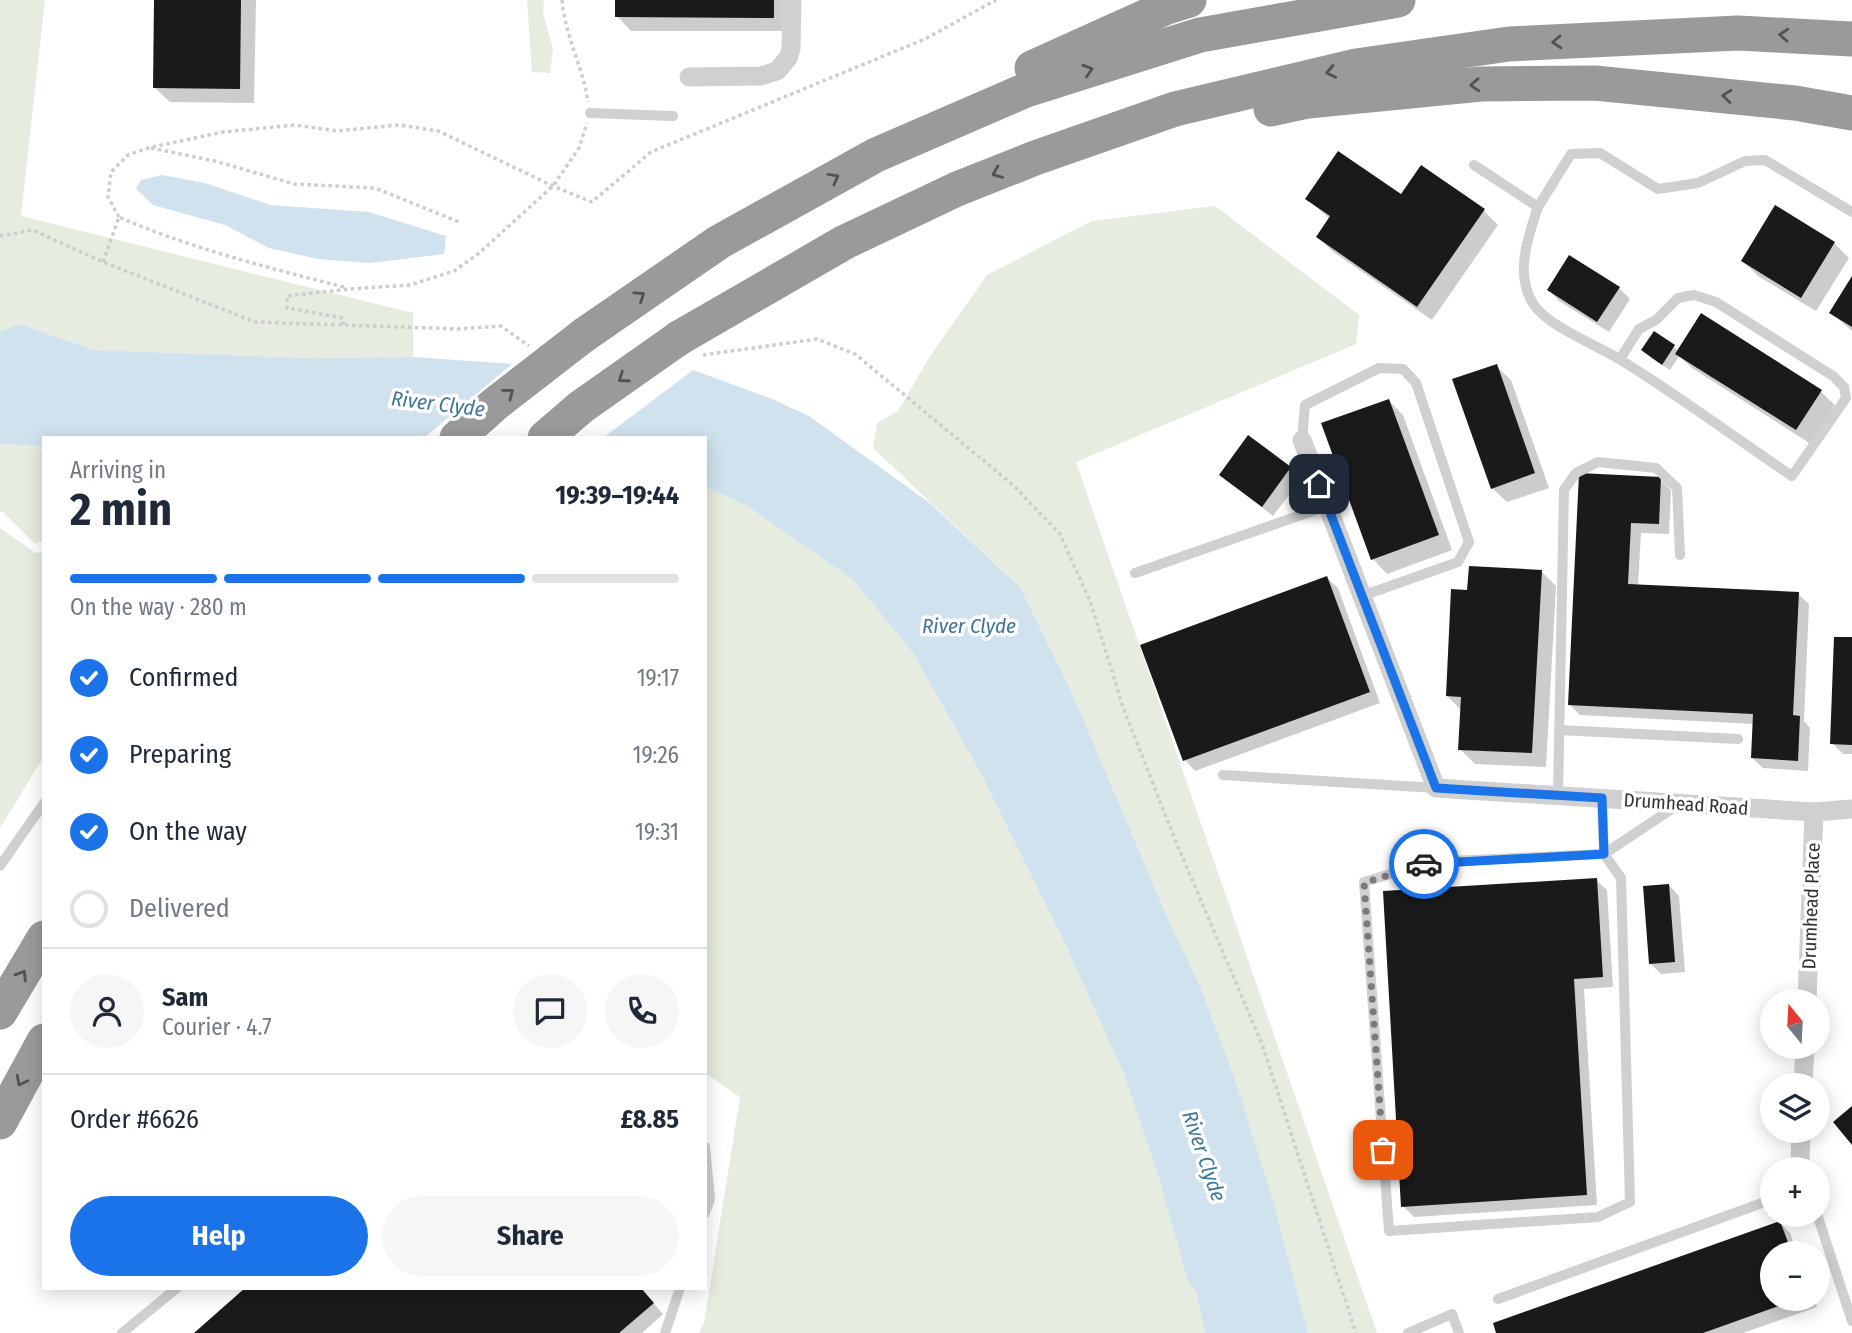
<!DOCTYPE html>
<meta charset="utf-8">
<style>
body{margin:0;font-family:"Fira Sans Condensed",sans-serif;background:#f6f6f7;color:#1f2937;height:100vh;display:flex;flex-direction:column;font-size:26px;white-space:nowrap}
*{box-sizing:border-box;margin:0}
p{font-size:23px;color:#747a83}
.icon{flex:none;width:38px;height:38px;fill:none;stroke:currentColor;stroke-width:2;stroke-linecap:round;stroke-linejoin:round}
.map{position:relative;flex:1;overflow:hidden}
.sheet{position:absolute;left:42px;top:436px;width:665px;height:854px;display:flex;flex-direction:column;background:#fff;border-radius:0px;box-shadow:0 4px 18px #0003}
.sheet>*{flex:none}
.needle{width:46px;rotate:342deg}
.controls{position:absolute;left:1760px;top:989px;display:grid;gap:14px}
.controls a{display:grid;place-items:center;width:70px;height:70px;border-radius:50%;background:#fff;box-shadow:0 4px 18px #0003;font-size:35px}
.pin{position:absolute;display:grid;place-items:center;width:60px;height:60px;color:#fff;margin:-30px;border-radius:14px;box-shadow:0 4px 10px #0006}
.courier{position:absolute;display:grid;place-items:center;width:70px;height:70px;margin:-35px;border:5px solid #1a73e8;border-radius:50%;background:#fff;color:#222;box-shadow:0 2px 9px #0007}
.headline em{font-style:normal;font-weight:700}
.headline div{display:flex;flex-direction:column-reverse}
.headline{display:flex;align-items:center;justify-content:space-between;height:119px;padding:0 28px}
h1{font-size:46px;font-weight:700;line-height:52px}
.bar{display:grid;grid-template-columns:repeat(4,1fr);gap:10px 7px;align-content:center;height:84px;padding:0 28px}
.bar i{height:9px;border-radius:5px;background:#e0e1e3}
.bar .current{background:#1a73e8}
.bar p{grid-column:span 4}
.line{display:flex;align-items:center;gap:18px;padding:0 28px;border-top:2px solid #e0e1e3}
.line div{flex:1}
.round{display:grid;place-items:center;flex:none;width:74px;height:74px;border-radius:37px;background:#f6f6f7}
ol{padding:0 28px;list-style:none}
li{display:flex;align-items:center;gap:21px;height:77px}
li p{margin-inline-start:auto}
li .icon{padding:7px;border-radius:50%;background:#1a73e8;color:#fff;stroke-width:4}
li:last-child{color:#747a83}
li i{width:38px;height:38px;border:4px solid #e0e1e3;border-radius:50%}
.button{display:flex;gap:14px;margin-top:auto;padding:14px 28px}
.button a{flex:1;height:80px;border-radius:42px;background:#1a73e8;color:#fff;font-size:28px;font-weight:700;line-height:80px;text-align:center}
.button a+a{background:#f6f6f7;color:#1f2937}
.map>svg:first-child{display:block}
.green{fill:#e6ecdf}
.water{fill:#cfe2ee}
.pier{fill:#fff}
.shadow{fill:#0003}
.building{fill:#1a1a1a}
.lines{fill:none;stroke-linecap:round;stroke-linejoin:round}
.path{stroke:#cdcdcd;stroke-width:3.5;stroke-dasharray:3.5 3.5;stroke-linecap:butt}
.lane{stroke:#d0d0d0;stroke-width:10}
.street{stroke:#d0d0d0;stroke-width:19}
.highway{stroke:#9a9a9a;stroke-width:35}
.highway-bridge{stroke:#9a9a9a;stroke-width:35}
.oneway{stroke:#525252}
.done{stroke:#7a7a7a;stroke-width:7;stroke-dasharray:0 12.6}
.route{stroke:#1a73e8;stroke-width:9}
.labels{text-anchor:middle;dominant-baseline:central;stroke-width:7;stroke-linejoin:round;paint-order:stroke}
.street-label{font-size:19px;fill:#333;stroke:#fff}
.water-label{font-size:21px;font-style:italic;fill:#3f7597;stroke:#fff}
</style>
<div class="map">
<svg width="1852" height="1333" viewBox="0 0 1852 1333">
<rect width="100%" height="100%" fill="#fff"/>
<g class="green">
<polygon points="0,0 45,0 21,216 413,313 413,357 309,358 94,350 20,324 0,331"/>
<polygon points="527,0 544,0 543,13 553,49 550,73 532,72"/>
<polygon points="1215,206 1359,315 1356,344 1076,462 1377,1333 1308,1333 1231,1068 1200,986 1172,928 1072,693 1020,587 873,448 877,423 898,411 929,358 987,275 1092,221"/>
<polygon points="0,444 44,446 44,540 35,544 3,512 0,512"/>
<polygon points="705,486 747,506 852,579 913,653 980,772 1067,948 1123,1072 1160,1181 1187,1279 1197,1294 1205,1333 699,1333 704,1323 740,1097 705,1073"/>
<polygon points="0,528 36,553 44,552 44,756 0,828"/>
</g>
<g class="water">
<polygon points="162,175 205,183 270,205 369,212 446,236 444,254 370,263 318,259 269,248 225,225 153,205 136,189 141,180"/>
<polygon points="20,324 94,350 309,358 413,357 512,364 693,370 772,399 809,416 931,504 1020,587 1072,693 1172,928 1200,986 1231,1068 1270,1191 1308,1333 1205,1333 1197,1294 1187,1279 1160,1181 1123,1072 1067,948 980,772 913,653 852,579 747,506 705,486 705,438 44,438 44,446 0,444 0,331"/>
</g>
<polygon class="pier" points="512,364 693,370 603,438 425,437"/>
<g class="shadow">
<polygon points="156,0 256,0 254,103 170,102 155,88"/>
<polygon points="617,0 788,0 788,31 631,31 617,16"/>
<polygon points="1401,197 1484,211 1498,225 1432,320 1332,251 1318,237 1330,219 1307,199"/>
<polygon points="1776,208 1834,243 1849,258 1816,311 1758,276 1743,261"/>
<polygon points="1852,279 1852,331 1831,313"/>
<polygon points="1619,288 1630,299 1609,332 1559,301 1549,290"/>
<polygon points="1655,334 1679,351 1820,391 1835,405 1811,444 1692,368 1679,356 1670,370 1650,357 1644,350"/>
<polygon points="1496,366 1511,380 1549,488 1507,502 1492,488"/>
<polygon points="1389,401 1403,415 1452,550 1387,574 1373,559"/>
<polygon points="1249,438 1301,479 1273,516 1221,475"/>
<polygon points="1581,475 1660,479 1671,490 1669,534 1641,533 1638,586 1798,594 1809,604 1804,721 1810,728 1808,771 1763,768 1752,758 1754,724 1580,715 1570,705"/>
<polygon points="1541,571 1556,586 1546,767 1475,764 1460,749 1462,711 1447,696 1469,592"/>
<polygon points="1327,578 1338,588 1380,703 1195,771 1185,760 1142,646"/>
<polygon points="1852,639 1852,754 1843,754 1832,743"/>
<polygon points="1596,880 1607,890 1613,987 1584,989 1597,1205 1414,1217 1403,1206"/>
<polygon points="1669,885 1679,896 1685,972 1661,974 1650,963"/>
<polygon points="1780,1223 1790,1233 1797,1253 1773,1253 1773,1298 1814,1298 1817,1307 1743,1333 1498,1333"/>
<polygon points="248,1288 640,1288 663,1314 642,1333 196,1333"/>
</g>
<g class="building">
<polygon points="154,0 241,0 240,89 153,88"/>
<polygon points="615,0 774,0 774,18 615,17"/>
<polygon points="1338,151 1401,194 1421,165 1485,209 1417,307 1316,237 1330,216 1305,199"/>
<polygon points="1775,205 1835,242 1801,298 1741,261"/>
<polygon points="1569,255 1620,287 1597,322 1547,290"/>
<polygon points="1852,276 1852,327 1829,313"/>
<polygon points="1701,313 1822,390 1796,430 1675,354"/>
<polygon points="1654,331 1675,345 1662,365 1641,350"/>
<polygon points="1497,364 1535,473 1491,489 1452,379"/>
<polygon points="1389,399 1439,535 1371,560 1321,423"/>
<polygon points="1248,435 1291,467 1262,507 1219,475"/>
<polygon points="1579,473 1661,477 1659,524 1631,523 1628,584 1799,592 1793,715 1800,716 1798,761 1751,758 1753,714 1568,705"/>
<polygon points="1469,566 1542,570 1532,753 1458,750 1461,697 1446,696 1451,589 1467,590"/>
<polygon points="1327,576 1370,692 1183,761 1140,645"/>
<polygon points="1834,637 1852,637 1852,745 1830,744"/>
<polygon points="1597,878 1603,977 1574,979 1587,1195 1401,1207 1383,891"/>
<polygon points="1669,884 1675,962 1649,964 1643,886"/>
<polygon points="1852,1106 1852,1145 1833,1122"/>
<polygon points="1780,1221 1792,1253 1773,1253 1773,1298 1798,1299 1703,1333 1496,1333 1493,1323"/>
<polygon points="245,1288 641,1288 654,1303 619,1333 194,1333"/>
</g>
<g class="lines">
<g class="path">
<path d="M562 0C565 36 583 67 588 102"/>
<polyline points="151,148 215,161 294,184 375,188 459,222"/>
<polyline points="119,217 108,197 111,172 128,155 148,148 223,132 295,125 337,131 399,125 438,131 553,186 592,202 651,152 925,39 996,0"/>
<polyline points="0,236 33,230 103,262 255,322 458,329 501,326 529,346"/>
<path d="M103 262 119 217C192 249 270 268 347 288"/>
<polyline points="343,325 343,318 287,308 287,296 349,289 410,285 454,271 478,254 553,186 579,148 587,123"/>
<polyline points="703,355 817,339 855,354 1013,485 1060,534 1090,601 1124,710 1176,842 1262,1044 1356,1333"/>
</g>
<g class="lane">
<polyline points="590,113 673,116"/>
<polyline points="1474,165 1538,207 1571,154 1600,153 1658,189 1698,183 1745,161 1765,160 1852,212"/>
<path d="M1538 207C1528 237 1514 275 1534 305 1548 326 1596 345 1619 359 1678 395 1734 437 1792 476L1846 398 1844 387 1833 376 1716 302 1694 295 1678 298 1656 320 1639 329 1620 359"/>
<polyline points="1302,440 1305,405 1379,368 1403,369 1416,383 1469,542 1458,562 1362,596"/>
<polyline points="1135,573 1327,506"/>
<polyline points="1559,730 1738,739"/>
<polyline points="1223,775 1436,788"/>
<polyline points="1558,795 1564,490 1576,473 1598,462 1656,468 1677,488 1680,555"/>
<polyline points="1602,798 1604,854 1621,878 1630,1202 1598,1217 1389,1231 1364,882 1429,862 1604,854 1676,806"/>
<polyline points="0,866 44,803"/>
<polyline points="705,1147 710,1199 705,1213"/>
<polyline points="1817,1214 1852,1321"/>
<polyline points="1498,1299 1773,1199"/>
<polyline points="122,1333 177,1288"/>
<polyline points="665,1333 680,1288"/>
<polyline points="1408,1333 1452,1314 1459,1333"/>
</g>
<g class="street">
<polyline points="689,77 761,76 777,71 788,58 791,49 792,0"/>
<polyline points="1302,440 1436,788 1814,812 1852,809"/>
<polyline points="1807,1001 1814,812"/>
<polyline points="1803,1085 1805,1046"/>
<polyline points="1800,1162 1801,1130"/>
</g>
<g class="highway">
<polyline points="1032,68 1167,7 1189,0"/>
<polyline points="1271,109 1308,101 1481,84 1595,83 1795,103 1852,113"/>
<polyline points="584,335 719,242 876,155 1026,90 1200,35 1398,0"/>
<polyline points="679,338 845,242 957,189 1035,158 1175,109 1356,66 1509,44 1738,33 1852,39"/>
<polyline points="0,1012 44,938"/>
<polyline points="0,1122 44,1041"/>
</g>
<g class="highway-bridge">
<polyline points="457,438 495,404 584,335"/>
<polyline points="545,438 581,407 679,338"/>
</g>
</g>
<defs><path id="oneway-chevron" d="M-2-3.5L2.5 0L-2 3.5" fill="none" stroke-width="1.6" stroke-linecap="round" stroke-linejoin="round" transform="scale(1.75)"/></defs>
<g class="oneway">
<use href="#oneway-chevron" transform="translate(1784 35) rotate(-177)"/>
<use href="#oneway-chevron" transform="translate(1557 42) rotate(177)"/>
<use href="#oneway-chevron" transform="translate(1088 70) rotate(-17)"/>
<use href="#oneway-chevron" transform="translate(1331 72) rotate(167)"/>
<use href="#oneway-chevron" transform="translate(1475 85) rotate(176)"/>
<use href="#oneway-chevron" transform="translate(1727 96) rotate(-174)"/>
<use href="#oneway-chevron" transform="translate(997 173) rotate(158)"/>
<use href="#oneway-chevron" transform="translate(834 178) rotate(-29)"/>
<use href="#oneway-chevron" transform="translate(640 296) rotate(-34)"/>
<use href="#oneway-chevron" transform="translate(623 378) rotate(145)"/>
<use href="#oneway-chevron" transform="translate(509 393) rotate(-38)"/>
<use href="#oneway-chevron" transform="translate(22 975) rotate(-59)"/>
<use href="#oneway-chevron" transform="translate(21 1081) rotate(117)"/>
</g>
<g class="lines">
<polyline class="done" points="1383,1150 1364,883 1424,864"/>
<polyline class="route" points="1319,484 1436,788 1602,798 1604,854 1424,864"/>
</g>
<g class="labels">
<g class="street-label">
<text transform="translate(1686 804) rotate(4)">Drumhead Road</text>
<text transform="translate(1811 906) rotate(-88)">Drumhead Place</text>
</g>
<g class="water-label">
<text transform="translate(438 404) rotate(7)">River Clyde</text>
<text x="969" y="626">River Clyde</text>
<text transform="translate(1204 1156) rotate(71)">River Clyde</text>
</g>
</g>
</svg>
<div class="controls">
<a><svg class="needle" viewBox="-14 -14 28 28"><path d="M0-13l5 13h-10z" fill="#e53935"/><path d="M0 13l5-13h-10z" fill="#747a83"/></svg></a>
<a><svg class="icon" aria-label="layers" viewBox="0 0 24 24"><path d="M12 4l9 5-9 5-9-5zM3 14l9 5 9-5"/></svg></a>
<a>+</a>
<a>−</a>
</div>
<div class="pin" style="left:1383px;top:1150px;background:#ea580c"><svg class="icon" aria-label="bag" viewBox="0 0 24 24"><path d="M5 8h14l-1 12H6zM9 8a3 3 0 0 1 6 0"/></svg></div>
<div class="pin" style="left:1319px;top:484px;background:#1f2937"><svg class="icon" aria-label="home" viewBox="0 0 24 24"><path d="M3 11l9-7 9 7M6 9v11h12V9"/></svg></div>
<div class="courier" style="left:1424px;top:864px"><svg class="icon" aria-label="car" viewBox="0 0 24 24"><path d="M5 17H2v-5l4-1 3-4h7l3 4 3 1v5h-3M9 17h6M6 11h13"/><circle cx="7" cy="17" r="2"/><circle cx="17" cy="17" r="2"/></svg></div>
<section class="sheet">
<div class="headline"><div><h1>2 min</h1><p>Arriving in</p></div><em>19:39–19:44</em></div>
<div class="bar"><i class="current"></i><i class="current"></i><i class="current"></i><i></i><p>On the way · 280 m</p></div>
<ol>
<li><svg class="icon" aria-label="check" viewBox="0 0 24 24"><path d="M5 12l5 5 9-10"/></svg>Confirmed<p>19:17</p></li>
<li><svg class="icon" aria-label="check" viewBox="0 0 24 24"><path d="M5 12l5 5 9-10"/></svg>Preparing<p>19:26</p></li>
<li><svg class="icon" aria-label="check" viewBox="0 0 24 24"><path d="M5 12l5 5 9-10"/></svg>On the way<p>19:31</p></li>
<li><i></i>Delivered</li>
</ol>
<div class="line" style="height:126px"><a class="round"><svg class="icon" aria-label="person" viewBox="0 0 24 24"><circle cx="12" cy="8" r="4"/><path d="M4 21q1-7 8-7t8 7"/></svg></a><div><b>Sam</b><p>Courier · 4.7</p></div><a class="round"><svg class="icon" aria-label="chat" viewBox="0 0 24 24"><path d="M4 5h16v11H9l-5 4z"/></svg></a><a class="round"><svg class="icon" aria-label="phone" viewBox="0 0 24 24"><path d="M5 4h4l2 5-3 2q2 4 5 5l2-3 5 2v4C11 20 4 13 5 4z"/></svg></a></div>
<div class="line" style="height:91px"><div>Order #6626</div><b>£8.85</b></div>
<div class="button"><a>Help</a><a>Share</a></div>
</section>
</div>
